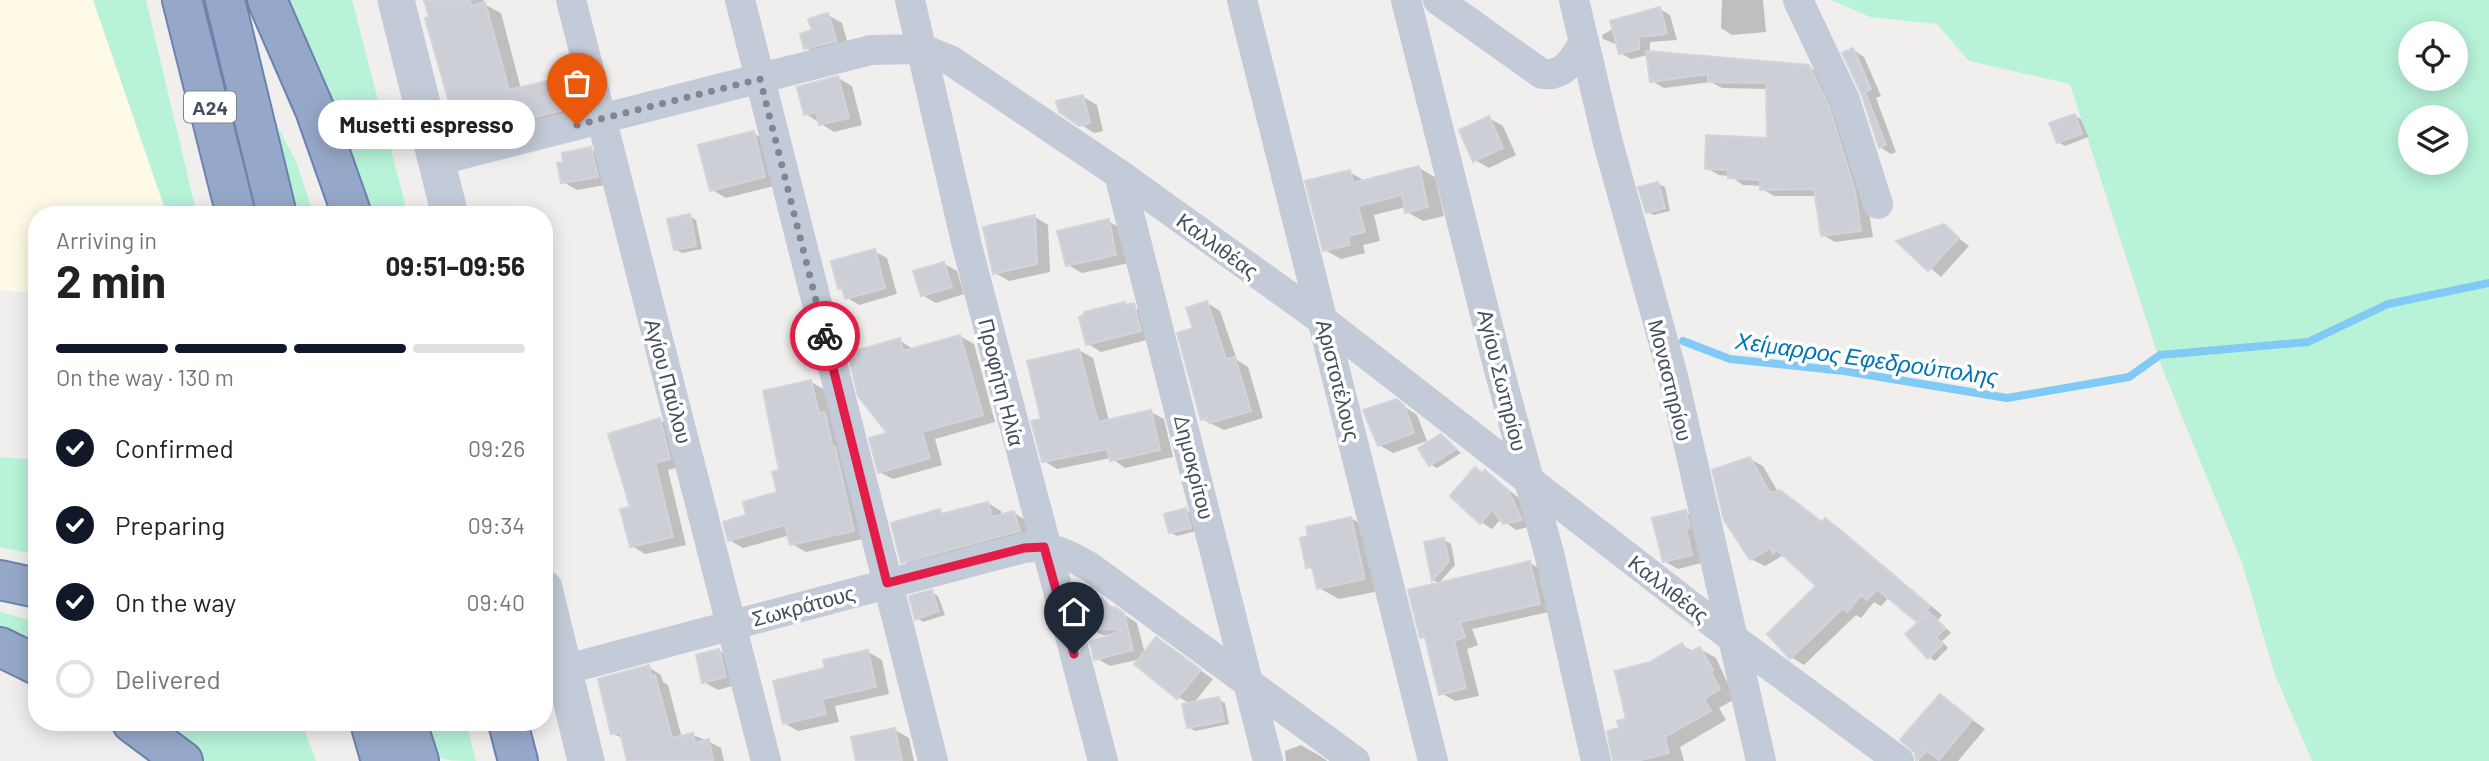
<!DOCTYPE html>
<meta charset="utf-8">
<style>
body{margin:0;font-family:Barlow,sans-serif;background:#f2f2f2;color:#222;height:100vh;display:flex;flex-direction:column;font-size:26px;white-space:nowrap}
*{box-sizing:border-box;margin:0}
p{font-size:23px;color:#767676}
.icon{flex:none;width:38px;height:38px;fill:none;stroke:currentColor;stroke-width:2;stroke-linecap:round;stroke-linejoin:round}
.map{position:relative;flex:1;overflow:hidden}
.drawer{position:absolute;left:28px;top:206px;width:525px;height:525px;display:flex;flex-direction:column;background:#fff;border-radius:28px;box-shadow:0 4px 18px #0003}
.drawer>*{flex:none}
.tools{position:absolute;left:2398px;top:21px;display:grid;gap:14px}
.tools a{display:grid;place-items:center;width:70px;height:70px;border-radius:50%;background:#fff;box-shadow:0 4px 18px #0003;font-size:35px}
.pin{position:absolute;display:grid;place-items:center;width:60px;height:60px;color:#fff;margin:-72px -30px;border-radius:50% 50% 50% 0;rotate:-45deg;box-shadow:0 0 7px #0007}
.pin .icon{rotate:45deg}
.courier{position:absolute;display:grid;place-items:center;width:70px;height:70px;margin:-35px;border:5px solid #e11d48;border-radius:50%;background:#fff;color:#222;box-shadow:0 2px 9px #0007}
.bubble{position:absolute;height:49px;border-radius:24px;background:#fff;box-shadow:0 4px 18px #0003;font-size:23px;font-weight:700;line-height:49px;text-align:center}
.summary em{font-style:normal;font-weight:700}
.summary div{display:flex;flex-direction:column-reverse}
.summary{display:flex;align-items:center;justify-content:space-between;height:119px;padding:0 28px}
h1{font-size:46px;font-weight:700;line-height:52px}
.bar{display:grid;grid-template-columns:repeat(4,1fr);gap:10px 7px;align-content:center;height:84px;padding:0 28px}
.bar i{height:9px;border-radius:5px;background:#e0e0e0}
.bar .on{background:#111827}
.bar p{grid-column:span 4}
ol{padding:0 28px;list-style:none}
li{display:flex;align-items:center;gap:21px;height:77px}
li p{margin-inline-start:auto}
li .icon{padding:7px;border-radius:50%;background:#111827;color:#fff;stroke-width:4}
li:last-child{color:#767676}
li i{width:38px;height:38px;border:4px solid #e0e0e0;border-radius:50%}
.map>svg:first-child{display:block}
.commercial{fill:#fefae6}
.green{fill:#b8f3d8;fill-rule:evenodd}
.shadow{fill:#0003}
.lines{fill:none;stroke-linecap:round;stroke-linejoin:round}
.stream{stroke:#81caf5;stroke-width:8}
.building{fill:#cdcfd7;stroke:#d2d3db;stroke-width:2}
.trunk-casing{stroke:#6c81ae;stroke-width:42}
.minor{stroke:#c3cbd8;stroke-width:30}
.tertiary{stroke:#c3cbd8;stroke-width:37}
.trunk{stroke:#96a8c9;stroke-width:38}
.done{stroke:#818690;stroke-width:7;stroke-dasharray:0 12.6}
.route{stroke:#e11d48;stroke-width:9}
.labels{text-anchor:middle;dominant-baseline:central;stroke-width:7;stroke-linejoin:round;paint-order:stroke}
.shield{fill:#fff;stroke:#7d838e;stroke-width:2}
.shield-label{font-size:19px;font-weight:bold;fill:#454e5e}
.street-label{font-size:21px;fill:#454e5e;stroke:#fff}
.water-label{font-size:23px;font-style:italic;fill:#0073b5;stroke:#fff}
</style>
<div class="map">
<svg width="2489" height="761" viewBox="0 0 2489 761">
<rect width="100%" height="100%" fill="#f1efee"/>
<polygon class="commercial" points="0,0 115,0 193,215 37,215 37,293 0,290"/>
<g class="green">
<polygon points="93,0 146,0 197,215 167,215"/>
<polygon points="266,0 352,0 408,215 359,215"/>
<path d="M1831 0H2489V761H2312L2275 675 2242 563 2162 368 2070 84 1969 61 1937 24 1870 17ZM2410 33H2455V79H2410ZM2410 117H2455V163H2410Z"/>
<polygon points="256,86 296,161 314,215 290,215"/>
<polygon points="0,457 37,460 37,555 0,547"/>
<polygon points="0,612 37,622 37,672 0,652"/>
<polygon points="128,723 302,723 316,761 174,761"/>
<path d="M425 723H466L476 761C436 761 435 761 425 723Z"/>
</g>
<g class="shadow">
<polygon points="426,0 483,0 484,4 501,13 521,89 564,79 580,89 586,117 477,145 461,136"/>
<polygon points="1722,0 1763,0 1766,32 1732,35 1721,28"/>
<polygon points="1660,9 1670,15 1677,40 1650,42 1650,53 1809,67 1822,75 1867,199 1873,237 1835,242 1823,235 1817,196 1774,196 1762,189 1762,186 1743,185 1730,176 1719,175 1706,168 1769,139 1768,89 1722,88 1711,82 1664,88 1652,81 1648,55 1631,59 1620,53 1618,45 1603,39 1602,35 1640,14"/>
<polygon points="828,15 842,23 849,48 820,56 806,48"/>
<polygon points="1853,50 1864,57 1881,96 1876,98 1896,152 1891,154 1880,147"/>
<polygon points="838,78 852,86 862,125 834,132 806,114"/>
<polygon points="1083,97 1097,105 1103,131 1094,133 1080,124"/>
<polygon points="2075,116 2081,119 2088,137 2065,146 2058,142"/>
<polygon points="1489,118 1503,126 1516,155 1489,168 1475,160"/>
<polygon points="753,133 767,141 778,185 726,198 712,190"/>
<polygon points="590,149 604,157 611,184 577,190 563,182"/>
<polygon points="1419,168 1435,177 1444,216 1423,221 1407,212 1406,207 1374,215 1380,241 1363,245 1365,253 1341,259 1325,250 1349,172 1367,182"/>
<polygon points="1658,184 1665,187 1670,211 1654,215 1647,212"/>
<polygon points="689,216 696,220 702,249 682,253 675,249"/>
<polygon points="1035,217 1048,225 1050,272 1009,281 995,273"/>
<polygon points="1108,221 1122,229 1129,263 1082,273 1068,265"/>
<polygon points="1943,226 1969,246 1941,277 1900,242"/>
<polygon points="874,251 887,258 897,294 859,305 847,298 840,288"/>
<polygon points="943,263 957,271 964,294 936,303 922,295"/>
<polygon points="1207,303 1220,311 1237,360 1248,367 1263,418 1224,430 1202,419 1195,329"/>
<polygon points="1125,304 1147,313 1154,338 1101,352 1088,344"/>
<polygon points="960,336 974,344 995,422 935,439 942,465 893,479 879,472 890,434 899,340 913,349"/>
<polygon points="1079,350 1093,358 1109,421 1151,412 1164,419 1173,457 1125,468 1111,458 1057,469 1044,461 1044,420"/>
<polygon points="811,382 825,390 867,538 806,552 792,544 790,535 743,548 729,540 779,494 781,471"/>
<polygon points="1396,401 1417,415 1427,441 1393,453 1379,445"/>
<polygon points="660,420 674,428 683,466 668,470 686,545 645,554 632,546 632,508"/>
<polygon points="1441,436 1461,453 1437,468 1430,464"/>
<polygon points="1750,459 1763,466 1778,492 1794,500 1823,523 1826,520 1839,528 1942,615 1938,620 1951,633 1942,641 1948,648 1935,661 1929,657 1920,622 1889,597 1881,606 1874,602 1861,618 1856,615 1804,665 1791,657 1819,586 1782,556 1765,566 1751,559"/>
<polygon points="1485,472 1519,498 1532,526 1516,530 1501,519 1492,529 1481,522"/>
<polygon points="988,503 1001,511 1002,516 1014,513 1027,521 1032,538 915,569 902,561 940,511 946,515"/>
<polygon points="1186,510 1192,514 1196,531 1177,536 1170,532"/>
<polygon points="1685,512 1699,520 1705,562 1678,569 1664,561"/>
<polygon points="1351,518 1371,530 1385,590 1339,599 1319,588 1315,571 1308,567"/>
<polygon points="1444,540 1451,544 1455,565 1439,583 1433,580 1426,544"/>
<polygon points="1530,563 1544,571 1553,611 1472,629 1478,645 1467,649 1479,696 1455,701 1441,693 1428,640 1422,637"/>
<polygon points="932,592 938,596 945,615 923,622 917,618"/>
<polygon points="1102,600 1137,623 1145,654 1157,640 1213,679 1193,704 1218,699 1225,703 1229,724 1195,731 1189,727 1191,704 1178,697 1141,659 1110,666 1096,658 1113,635 1102,635 1087,627"/>
<polygon points="1682,645 1694,652 1700,649 1716,658 1735,699 1719,708 1726,720 1680,747 1684,761 1613,761 1621,730 1628,720 1651,663"/>
<polygon points="719,651 733,659 739,684 718,690 704,682"/>
<polygon points="868,652 882,660 889,694 835,706 839,722 798,731 784,723 827,670"/>
<polygon points="648,667 661,675 663,682 668,685 682,738 693,735 708,741 721,748 724,761 629,761 624,739 612,733"/>
<polygon points="1940,696 1985,729 1958,761 1919,761 1916,752"/>
<polygon points="895,730 909,738 914,761 858,761"/>
<polygon points="1301,745 1322,757 1327,761 1286,761 1285,751"/>
</g>
<g class="lines">
<polyline class="stream" points="1683,341 1730,359 1844,371 2007,398 2129,377 2160,355 2308,342 2388,304 2489,283"/>
</g>
<g class="building">
<polygon points="424,0 470,0 471,6 485,2 509,90 564,77 571,108 459,137 425,18 429,17"/>
<polygon points="1660,7 1667,34 1639,37 1639,49 1619,54 1610,21"/>
<polygon points="828,13 837,41 804,49 800,34 812,30 808,19"/>
<polygon points="1853,48 1871,89 1865,92 1886,145 1879,148 1862,95 1842,53"/>
<polygon points="1646,51 1809,65 1829,106 1855,191 1861,231 1821,236 1814,189 1760,190 1760,180 1728,178 1728,170 1705,169 1706,135 1767,138 1766,83 1708,82 1708,74 1650,82"/>
<polygon points="838,76 849,118 819,125 816,112 804,115 797,87"/>
<polygon points="1083,95 1090,123 1079,126 1059,112 1056,101"/>
<polygon points="2075,114 2082,134 2057,143 2049,123"/>
<polygon points="1489,116 1503,148 1473,162 1459,130"/>
<polygon points="754,131 765,177 710,191 698,145"/>
<polygon points="591,147 598,177 561,183 557,163 563,162 562,153"/>
<polygon points="1419,166 1428,207 1405,213 1402,195 1358,206 1365,232 1348,236 1350,245 1323,251 1305,181 1350,170 1353,183"/>
<polygon points="1658,182 1665,208 1646,213 1638,187"/>
<polygon points="690,214 696,246 674,250 667,219"/>
<polygon points="1035,215 1037,264 993,274 983,227"/>
<polygon points="1109,219 1116,255 1066,266 1057,231"/>
<polygon points="1944,224 1959,238 1928,271 1896,241"/>
<polygon points="875,249 885,288 845,299 842,288 838,289 831,261"/>
<polygon points="944,262 952,287 921,296 913,271"/>
<polygon points="1207,301 1226,359 1235,357 1251,411 1209,423 1207,418 1201,420 1177,333 1193,328 1186,308"/>
<polygon points="1125,302 1126,305 1134,303 1141,331 1086,345 1079,317 1084,315 1084,312"/>
<polygon points="960,335 983,415 922,432 930,458 878,473 869,438 887,433 858,396 848,353 900,338 903,351"/>
<polygon points="1079,349 1098,422 1151,410 1160,450 1110,461 1107,449 1042,462 1031,421 1041,419 1027,361"/>
<polygon points="811,380 819,413 825,412 833,448 835,447 854,531 790,545 785,525 728,541 723,522 746,515 743,502 777,492 772,472 779,470 763,391"/>
<polygon points="1396,399 1404,405 1414,433 1378,446 1363,410"/>
<polygon points="660,418 670,459 655,463 673,537 630,547 620,509 630,507 608,434"/>
<polygon points="1441,434 1456,449 1429,466 1418,448"/>
<polygon points="1750,457 1770,493 1780,490 1822,522 1825,518 1930,606 1917,622 1877,589 1867,600 1861,595 1847,612 1843,608 1790,659 1767,634 1816,586 1777,550 1773,553 1770,548 1750,560 1724,520 1712,470"/>
<polygon points="1475,467 1482,473 1485,470 1508,490 1522,520 1503,524 1492,510 1480,524 1450,496"/>
<polygon points="988,502 992,517 1014,511 1020,531 901,563 891,523 940,509 941,514"/>
<polygon points="1186,508 1191,528 1169,533 1164,514"/>
<polygon points="1686,510 1690,528 1686,529 1692,555 1663,562 1652,518"/>
<polygon points="1351,517 1365,579 1317,589 1312,566 1306,568 1300,538 1308,536 1306,527"/>
<polygon points="1444,538 1449,561 1432,581 1424,542"/>
<polygon points="1530,561 1540,604 1460,622 1465,637 1454,641 1466,688 1439,695 1425,637 1420,638 1408,590"/>
<polygon points="932,590 939,611 915,620 909,596"/>
<polygon points="1102,598 1111,608 1115,607 1124,613 1133,650 1094,660 1090,642 1124,630 1086,628 1079,603"/>
<polygon points="1929,612 1945,629 1936,637 1943,644 1928,659 1905,634"/>
<polygon points="1156,637 1201,670 1177,699 1134,664"/>
<polygon points="1682,643 1688,653 1700,647 1713,670 1711,672 1720,689 1704,699 1711,711 1665,737 1669,753 1637,761 1613,761 1607,731 1619,728 1617,721 1626,719 1615,671 1650,662"/>
<polygon points="719,649 726,677 702,683 696,655"/>
<polygon points="868,650 876,687 822,699 826,714 783,724 773,681 825,668 823,660"/>
<polygon points="649,665 651,676 655,675 672,738 693,733 695,743 709,739 713,761 627,761 620,732 611,734 598,679"/>
<polygon points="1940,694 1972,720 1939,760 1927,751 1916,761 1915,753 1900,740"/>
<polygon points="1219,697 1224,721 1187,728 1182,704"/>
<polygon points="895,728 902,761 856,761 851,737"/>
</g>
<g class="lines">
<g class="trunk-casing">
<g id="trunk">
<polyline points="182,0 236,215"/>
<polyline points="225,0 277,215"/>
<polyline points="267,0 315,110 352,215"/>
<polyline points="0,580 37,588"/>
<polyline points="0,647 37,665"/>
<polyline points="132,723 183,761"/>
<polyline points="370,723 381,761"/>
<polyline points="407,723 419,761"/>
<polyline points="508,723 518,761"/>
</g>
</g>
<g class="minor">
<polyline points="571,0 766,761"/>
<polyline points="740,0 933,761"/>
<polyline points="910,0 967,246 1103,761"/>
<polyline points="1242,0 1433,761"/>
<polyline points="1406,0 1498,366 1550,557 1596,761"/>
<path d="M1438 0 1542 74C1564 77 1574 59 1584 42"/>
<polyline points="1574,0 1608,143 1673,376 1761,761"/>
<polyline points="1798,0 1845,100 1878,204"/>
<polyline points="436,161 871,50 922,49 950,60 1119,174 1325,322 1731,637 1899,761"/>
<polyline points="1119,174 1268,761"/>
<path d="M563 670 1024 548C1049 544 1069 555 1090 567L1355 761"/>
</g>
<g class="tertiary">
<polyline points="396,0 450,215"/>
<polyline points="544,588 586,761"/>
</g>
<use href="#trunk" class="trunk"/>
</g>
<g class="lines">
<polyline class="done" points="577,125 760,79 825,336"/>
<polyline class="route" points="825,336 887,583 1024,548 1044,547 1074,654"/>
</g>
<g class="labels">
<rect class="shield" x="184" y="91.5" width="52" height="31" rx="5"/>
<g class="shield-label">
<text x="210" y="107">Α24</text>
</g>
<g class="street-label">
<text transform="translate(1218 245) rotate(36)">Καλλιθέας</text>
<text transform="translate(1339 380) rotate(76)">Αριστοτέλους</text>
<text transform="translate(1503 380) rotate(76)">Αγίου Σωτηρίου</text>
<text transform="translate(1671 380) rotate(76)">Μοναστηρίου</text>
<text transform="translate(669 381) rotate(75)">Αγίου Παύλου</text>
<text transform="translate(1002 382) rotate(76)">Προφήτη Ηλία</text>
<text transform="translate(1195 467) rotate(76)">Δημοκρίτου</text>
<text transform="translate(1669 588) rotate(38)">Καλλιθέας</text>
<text transform="translate(803 605) rotate(-15)">Σωκράτους</text>
</g>
<g class="water-label">
<text transform="translate(1867 358) rotate(8)">Χείμαρρος Εφεδρούπολης</text>
</g>
</g>
</svg>
<div class="tools">
<a><svg class="icon" aria-label="locate" viewBox="0 0 24 24"><circle cx="12" cy="12" r="6"/><path d="M12 2v4M12 18v4M2 12h4M18 12h4"/></svg></a>
<a><svg class="icon" aria-label="layers" viewBox="0 0 24 24"><path d="M12 4l9 5-9 5-9-5zM3 14l9 5 9-5"/></svg></a>
</div>
<div class="pin" style="left:577px;top:125px;background:#ea580c"><svg class="icon" aria-label="bag" viewBox="0 0 24 24"><path d="M5 8h14l-1 12H6zM9 8a3 3 0 0 1 6 0"/></svg></div>
<div class="pin" style="left:1074px;top:654px;background:#1f2937"><svg class="icon" aria-label="home" viewBox="0 0 24 24"><path d="M3 11l9-7 9 7M6 9v11h12V9"/></svg></div>
<div class="courier" style="left:825px;top:336px"><svg class="icon" aria-label="bike" viewBox="0 0 24 24"><circle cx="6" cy="16" r="4"/><circle cx="18" cy="16" r="4"/><path d="M6 16l4-8h5l3 8M10 8l3 8H6M13 5h3"/></svg></div>
<div class="bubble" style="left:318px;top:100px;width:217px">Musetti espresso</div>
<section class="drawer">
<div class="summary"><div><h1>2 min</h1><p>Arriving in</p></div><em>09:51–09:56</em></div>
<div class="bar"><i class="on"></i><i class="on"></i><i class="on"></i><i></i><p>On the way · 130 m</p></div>
<ol>
<li><svg class="icon" aria-label="check" viewBox="0 0 24 24"><path d="M5 12l5 5 9-10"/></svg>Confirmed<p>09:26</p></li>
<li><svg class="icon" aria-label="check" viewBox="0 0 24 24"><path d="M5 12l5 5 9-10"/></svg>Preparing<p>09:34</p></li>
<li><svg class="icon" aria-label="check" viewBox="0 0 24 24"><path d="M5 12l5 5 9-10"/></svg>On the way<p>09:40</p></li>
<li><i></i>Delivered</li>
</ol>
</section>
</div>
